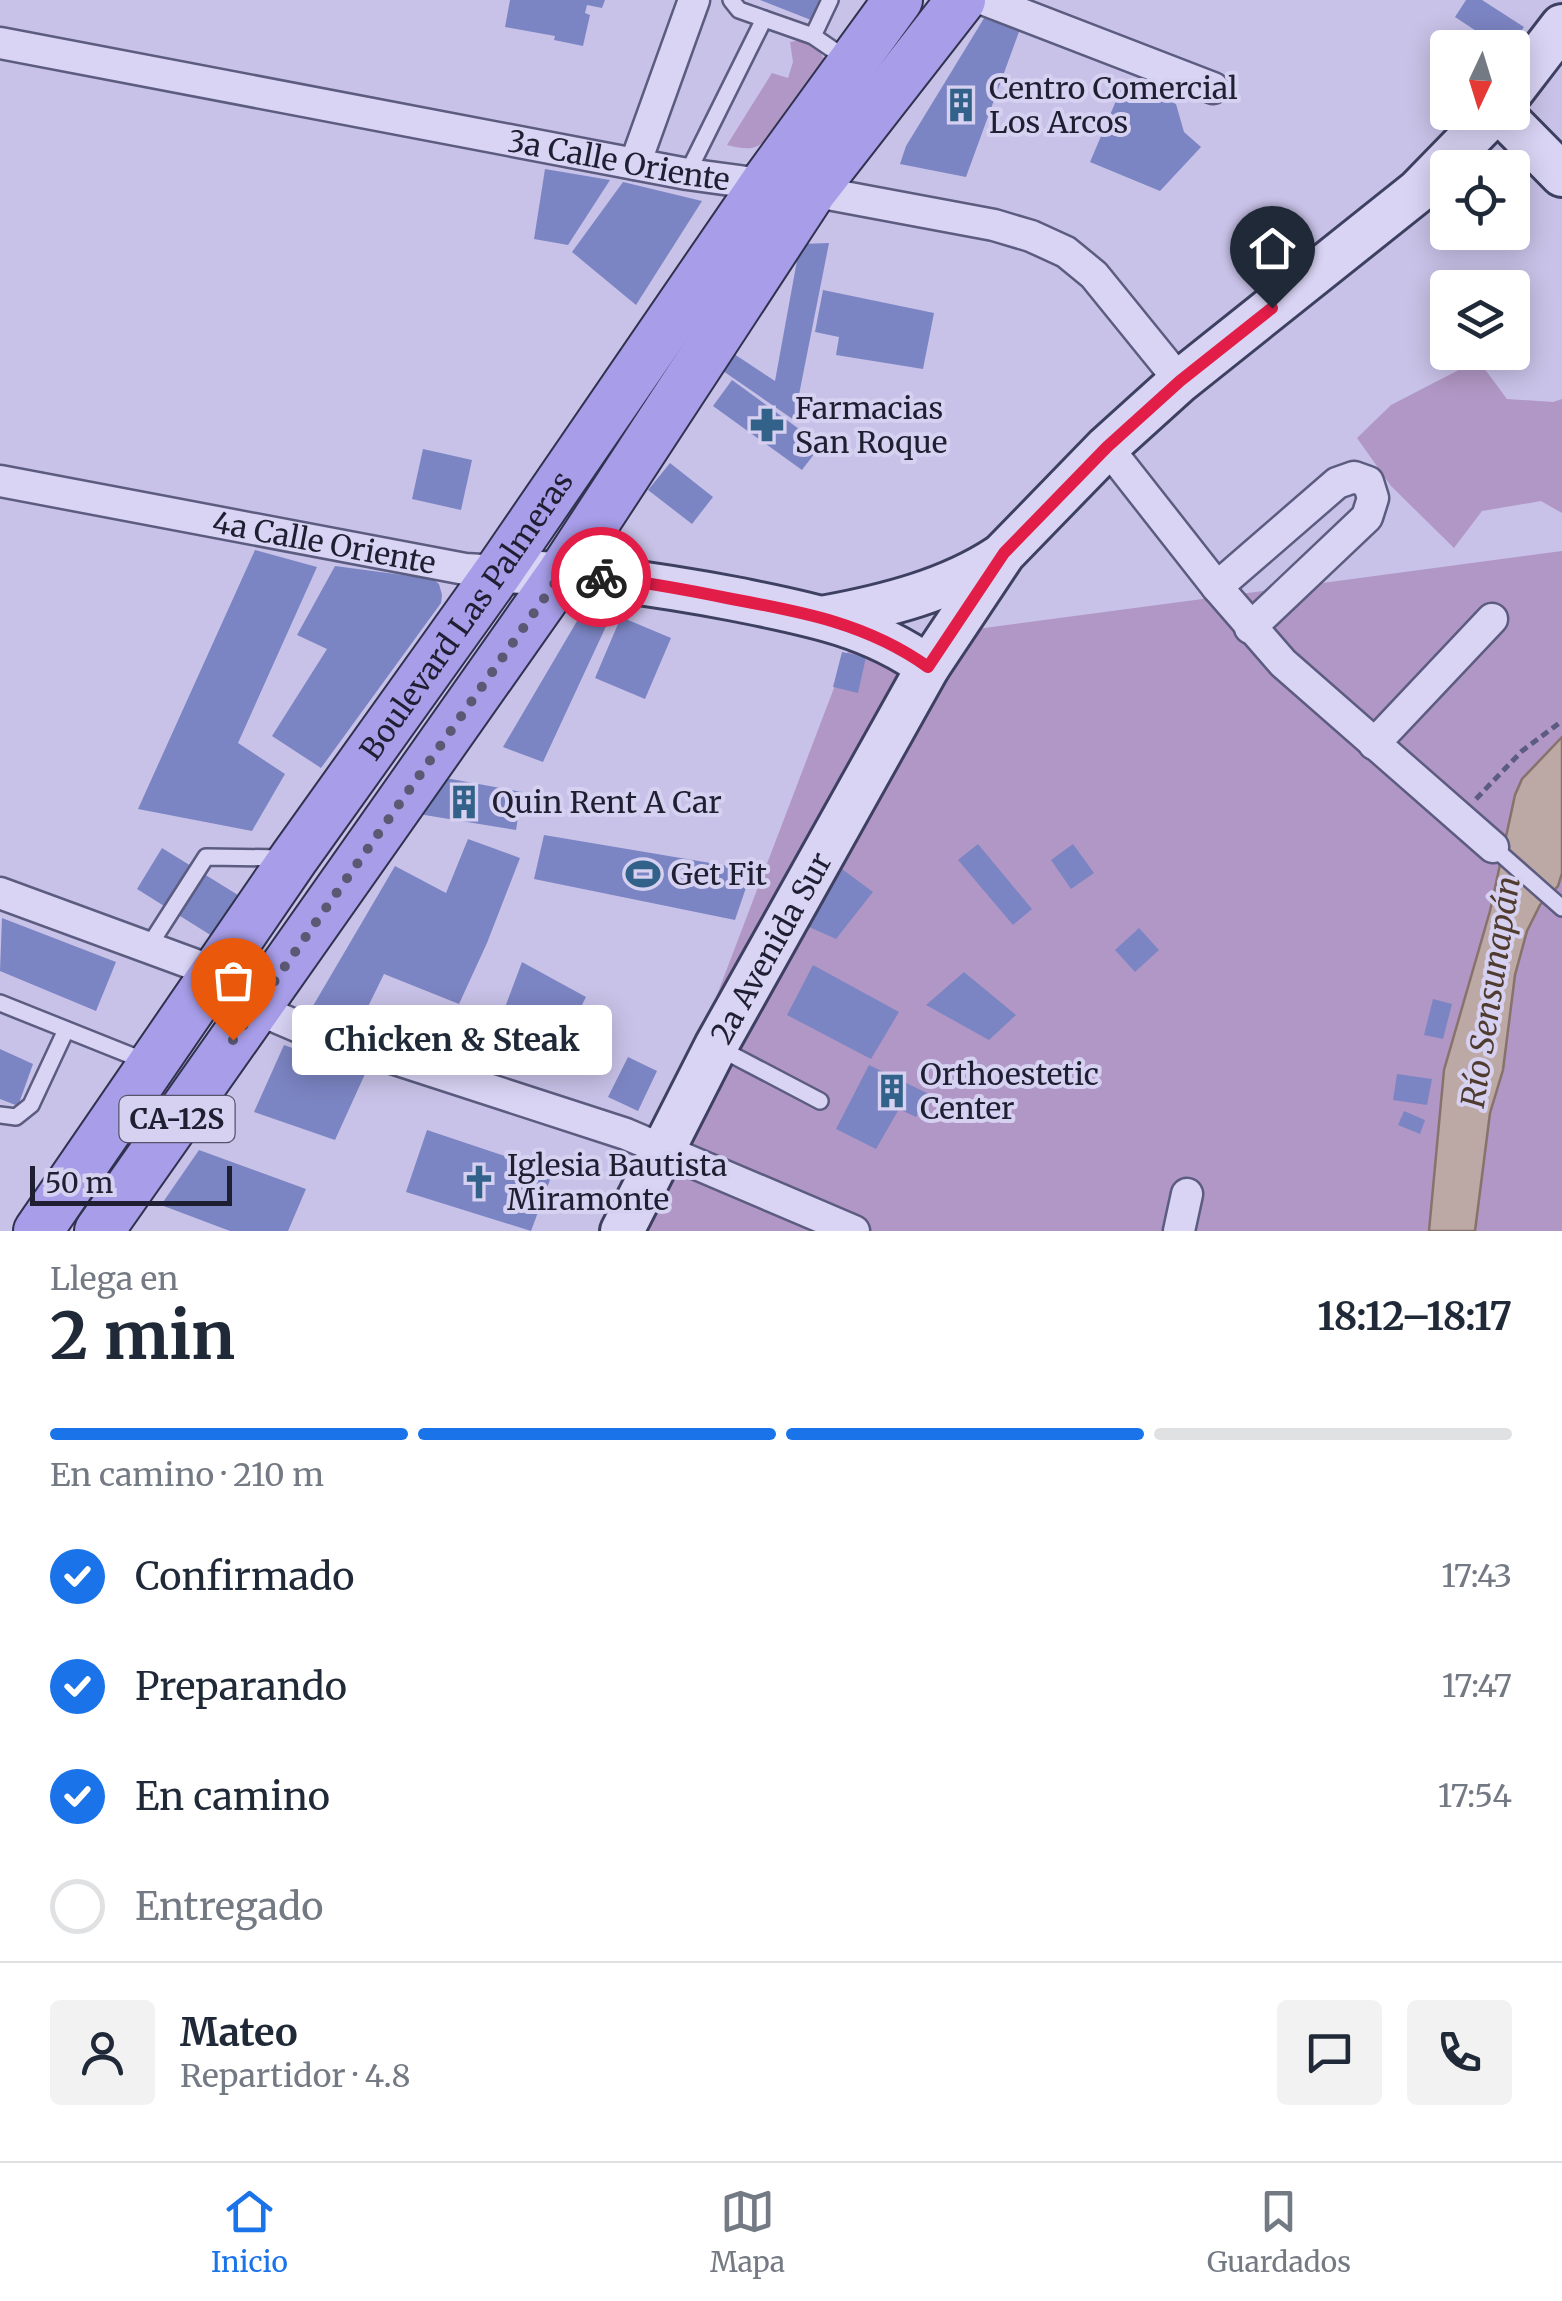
<!DOCTYPE html>
<html lang="es">
<meta charset="utf-8">
<style>
body{margin:0;font-family:Merriweather,serif;background:#f2f2f3;color:#1f2937;height:100vh;display:flex;flex-direction:column;font-size:38px;white-space:nowrap}
*{box-sizing:border-box;margin:0}
p{font-size:32px;color:#747a83}
.icon{flex:none;width:55px;height:55px;fill:none;stroke:currentColor;stroke-width:2;stroke-linecap:round;stroke-linejoin:round}
.map{position:relative;height:1231px;overflow:hidden}
.side{display:flex;flex-direction:column;background:#fff;flex:1}
.side>*{flex:none}
.needle{width:65px;rotate:184deg}
.tools{position:absolute;left:1430px;top:30px;display:grid;gap:20px}
.tools a{display:grid;place-items:center;width:100px;height:100px;border-radius:10px;background:#fff;box-shadow:0 5px 25px #0003;font-size:50px}
.scale{position:absolute;left:30px;bottom:25px;width:202px;box-sizing:border-box;padding-left:10px;border:5px solid #1e1f32;border-top:0;font-size:28px;line-height:35px;white-space:nowrap;color:#1e1f32;-webkit-text-stroke:8px #d6d1f1;paint-order:stroke}
.pin{position:absolute;display:grid;place-items:center;width:85px;height:85px;color:#fff;margin:-102px -42px;border-radius:50% 50% 50% 0;rotate:-45deg;box-shadow:0 0 10px #0007}
.pin .icon{rotate:45deg}
.courier{position:absolute;display:grid;place-items:center;width:100px;height:100px;margin:-50px;border:8px solid #e11d48;border-radius:50%;background:#fff;color:#222;box-shadow:0 2px 12px #0007}
.bubble{position:absolute;height:70px;border-radius:10px;background:#fff;box-shadow:0 5px 25px #0003;font-size:32px;font-weight:700;line-height:70px;text-align:center}
.head em{font-style:normal;font-weight:700}
.head div{display:flex;flex-direction:column-reverse}
.head{display:flex;align-items:center;justify-content:space-between;height:170px;padding:0 50px}
h1{font-size:65px;font-weight:700;line-height:75px}
.bar{display:grid;grid-template-columns:repeat(4,1fr);gap:15px 10px;align-content:center;height:120px;padding:0 50px}
.bar i{height:12px;border-radius:8px;background:#e0e1e3}
.bar .selected{background:#1a73e8}
.bar p{grid-column:span 4}
.line{display:flex;align-items:center;gap:25px;padding:0 50px;border-top:2px solid #e0e1e3}
.line div{flex:1}
.round{display:grid;place-items:center;flex:none;width:105px;height:105px;border-radius:10px;background:#f2f2f3}
ol{padding:0 50px;list-style:none}
li{display:flex;align-items:center;gap:30px;height:110px}
li p{margin-inline-start:auto}
li .icon{padding:10px;border-radius:50%;background:#1a73e8;color:#fff;stroke-width:4}
li:last-child{color:#747a83}
li i{width:55px;height:55px;border:5px solid #e0e1e3;border-radius:50%}
.tab-bar{display:flex;justify-content:space-around;align-items:center;height:140px;border-top:2px solid #e0e1e3;background:#fff;font-size:28px;color:#747a83}
.tab-bar a{display:grid;justify-items:center;gap:5px}
.tab-bar .selected{color:#1a73e8}
.map>svg:first-child{display:block}
.green{fill:#b197c5}
.water{fill:#bca8a4;stroke:#88726c;stroke-width:2.5}
.building{fill:#7c85c3}
.lines{fill:none;stroke-linecap:round;stroke-linejoin:round}
.lane-casing{stroke:#5b5c80;stroke-width:20}
.street-casing{stroke:#5b5c80;stroke-width:35}
.secondary-casing{stroke:#3e4062;stroke-width:48}
.primary-casing{stroke:#2f324e;stroke-width:52}
.path{stroke:#5b5c80;stroke-width:5;stroke-dasharray:8 5;stroke-linecap:butt}
.lane{stroke:#d9d4f4;stroke-width:15}
.street{stroke:#d9d4f4;stroke-width:30}
.secondary{stroke:#d9d4f4;stroke-width:42}
.primary{stroke:#a79de8;stroke-width:48}
.done{stroke:#5a5872;stroke-width:10;stroke-dasharray:0 18}
.route{stroke:#e11d48;stroke-width:12}
.labels{text-anchor:middle;dominant-baseline:central;stroke-width:8;stroke-linejoin:round;paint-order:stroke}
.shield{fill:#d6d1f1;stroke:#55546b;stroke-width:2.5}
.shield-label{font-size:28px;font-weight:bold;fill:#1e1f32}
.poi-label{font-size:30px;fill:#1e1f32;stroke:#d6d1f1;text-anchor:start}
.street-label{font-size:30px;fill:#1e1f32;stroke:#d6d1f1}
.water-label{font-size:32px;font-style:italic;fill:#503b2f;stroke:#d6d1f1}
</style>
<div class="map">
<svg width="1562" height="1231" viewBox="0 0 1562 1231">
<rect width="100%" height="100%" fill="#c8c2e8"/>
<g class="green">
<path d="M811 38 827 63C812 82 774 144 752 148 744 149 735 147 727 145L772 73 788 78 793 62 790 42Z"/>
<polygon points="1478,360 1507,399 1553,402 1562,399 1562,513 1541,501 1482,511 1454,548 1391,486 1357,438 1391,405"/>
<polygon points="1562,551 1562,1231 627,1231 850,646"/>
</g>
<polygon class="water" points="1562,737 1562,873 1558,886 1540,905 1527,931 1515,975 1503,1070 1490,1113 1475,1231 1429,1231 1444,1070 1490,911 1515,795 1522,779"/>
<g class="building">
<polygon points="510,0 605,0 602,8 587,5 585,13 590,15 583,46 554,40 555,36 505,27"/>
<polygon points="760,0 819,0 811,20"/>
<polygon points="1466,0 1482,0 1524,27 1510,48 1502,48 1455,17"/>
<polygon points="986,15 1020,29 966,177 900,164 906,146"/>
<polygon points="1124,82 1176,104 1184,132 1201,147 1160,191 1090,162"/>
<polygon points="545,169 610,180 568,245 534,239"/>
<polygon points="623,182 702,201 636,305 572,252"/>
<polygon points="829,243 794,420 710,362 722,346 775,381 800,244"/>
<polygon points="823,290 934,313 923,369 836,355 839,337 815,332"/>
<polygon points="732,380 821,445 802,470 713,406"/>
<polygon points="423,449 472,460 461,510 412,499"/>
<polygon points="670,463 713,497 692,524 648,490"/>
<polygon points="255,550 317,567 238,743 285,774 252,831 138,809"/>
<polygon points="335,566 433,579 439,584 442,595 441,603 321,768 272,736 327,649 297,635"/>
<polygon points="590,599 615,607 543,762 503,747"/>
<polygon points="621,617 671,638 645,699 595,678"/>
<polygon points="842,652 866,657 858,693 833,687"/>
<polygon points="429,775 522,792 516,830 400,811"/>
<polygon points="544,835 752,870 735,920 534,879"/>
<polygon points="468,839 520,858 487,943 459,1004 384,974 356,1031 310,1011 395,866 446,893"/>
<polygon points="978,844 1032,909 1013,925 958,860"/>
<polygon points="1073,844 1094,873 1071,889 1051,860"/>
<polygon points="162,848 238,895 212,936 137,889"/>
<polygon points="842,869 873,892 836,939 807,926"/>
<polygon points="2,918 116,962 96,1011 0,971"/>
<polygon points="1139,928 1159,950 1135,972 1115,950"/>
<polygon points="522,962 586,997 562,1044 501,1018"/>
<polygon points="813,965 899,1012 871,1059 787,1015"/>
<polygon points="964,972 1016,1015 989,1040 926,1005"/>
<polygon points="1433,999 1452,1004 1443,1039 1424,1035"/>
<polygon points="284,1045 365,1074 335,1140 254,1112"/>
<polygon points="0,1049 33,1064 18,1106 0,1099"/>
<polygon points="628,1057 657,1071 638,1111 608,1097"/>
<polygon points="869,1065 929,1094 916,1117 899,1109 876,1149 836,1129"/>
<polygon points="1397,1074 1432,1079 1427,1105 1393,1100"/>
<polygon points="1404,1111 1425,1120 1420,1134 1398,1125"/>
<polygon points="427,1130 553,1172 531,1231 406,1192"/>
<polygon points="199,1150 306,1189 288,1231 230,1231 161,1205"/>
</g>
<g class="lines">
<g class="lane-casing">
<g id="lane">
<polyline points="731,0 739,10 813,36 848,60"/>
<polyline points="813,36 830,0"/>
<polyline points="687,174 764,19"/>
<polyline points="1493,847 1562,908"/>
<polyline points="149,946 206,857 285,858"/>
<polyline points="0,1003 145,1061"/>
<polyline points="719,1048 820,1101"/>
<polyline points="0,1115 16,1117 31,1105 66,1030"/>
</g>
</g>
<g class="street-casing">
<g id="street">
<polyline points="985,0 1213,88"/>
<path id="s1" d="M0 43 687 174 812 191 994 225 1031 236 1066 252 1094 275 1180 381"/>
<polyline points="635,164 694,0"/>
<polyline points="1107,447 1217,587 1283,663 1493,847"/>
<path id="s2" d="M0 481 465 569 499 571"/>
<polyline points="1217,587 1337,483 1354,477 1368,482 1373,498 1367,517 1250,628"/>
<polyline points="1374,744 1492,619"/>
<polyline points="0,893 215,972 255,1008 306,1030 626,1134 854,1231"/>
<polyline points="1179,1231 1187,1194"/>
</g>
</g>
<g class="secondary-casing">
<g id="secondary">
<polyline points="1512,91 1562,26"/>
<polyline points="1500,112 1562,175"/>
<path d="M499 571C579 573 656 584 735 599 804 613 869 624 928 667"/>
<path d="M827 617C886 606 949 590 999 557"/>
<path id="s3" d="M622 1231 716 1046 928 667 1004 553 1107 447 1180 381 1418 191 1495 112"/>
</g>
</g>
<g class="primary-casing">
<g id="primary">
<path id="s4" d="M38 1231 294 858 499 571 765 183 898 0"/>
<polyline points="99,1231 562,573 812,191 961,0"/>
</g>
</g>
<polyline class="path" points="1476,799 1522,751 1562,721"/>
<use href="#lane" class="lane"/>
<use href="#street" class="street"/>
<use href="#secondary" class="secondary"/>
<use href="#primary" class="primary"/>
</g>
<g class="lines">
<polyline class="done" points="233,1040 562,573 601,577"/>
<path class="route" d="M601 577C645 582 688 590 732 599 803 612 868 624 928 667L1004 553 1107 447 1180 381 1272 308"/>
</g>
<defs>
<g id="building-bare" transform="scale(2.7)"><path d="M-4-6H4V6H1V3H-1V6H-4ZM-2.5-4.3h1.7v1.8h-1.7ZM.8-4.3h1.7v1.8H.8ZM-2.5-1h1.7V.8h-1.7ZM.8-1h1.7V.8H.8Z" fill="#326289" stroke="#d6d1f1" stroke-width="2.5" paint-order="stroke"/></g>
<g id="pharmacy-bare" transform="scale(2.7)"><path d="M-2-6h4v4h4v4h-4v4h-4v-4h-4v-4h4Z" fill="#326289" stroke="#d6d1f1" stroke-width="2.5" paint-order="stroke"/></g>
<g id="stadium-bare" transform="scale(2.7)"><path d="M0-5a6.5 5 0 1 0 0 10a6.5 5 0 1 0 0-10ZM-3.5-1.8h7v3.6h-7Z" fill="#326289" stroke="#d6d1f1" stroke-width="2.5" paint-order="stroke"/></g>
<g id="church-bare" transform="scale(2.7)"><path d="M-1.2-6h2.4v3.5h3.3v2.4h-3.3V6h-2.4V-.1h-3.3v-2.4h3.3Z" fill="#326289" stroke="#d6d1f1" stroke-width="2.5" paint-order="stroke"/></g>
</defs>
<g fill-rule="evenodd">
<use href="#building-bare" x="961" y="105"/>
<use href="#pharmacy-bare" x="767" y="425"/>
<use href="#building-bare" x="464" y="802"/>
<use href="#stadium-bare" x="643" y="874"/>
<use href="#building-bare" x="892" y="1091"/>
<use href="#church-bare" x="479" y="1182"/>
</g>
<g class="labels">
<rect class="shield" x="119.5" y="1096" width="115" height="46" rx="8"/>
<g class="shield-label">
<text x="177" y="1119">CA-12S</text>
</g>
<g class="poi-label">
<text x="989" y="88">Centro Comercial<tspan x="989" dy="34">Los Arcos</tspan></text>
<text x="795" y="408">Farmacias<tspan x="795" dy="34">San Roque</tspan></text>
<text x="492" y="802">Quin Rent A Car</text>
<text x="671" y="874">Get Fit</text>
<text x="920" y="1074">Orthoestetic<tspan x="920" dy="34">Center</tspan></text>
<text x="507" y="1165">Iglesia Bautista<tspan x="507" dy="34">Miramonte</tspan></text>
</g>
<g class="street-label">
<text stroke="none"><textPath href="#s1" startOffset="630">3a Calle Oriente</textPath></text>
<text stroke="none"><textPath href="#s2" startOffset="330">4a Calle Oriente</textPath></text>
<text stroke="none"><textPath href="#s4" startOffset="750">Boulevard Las Palmeras</textPath></text>
<text stroke="none"><textPath href="#s3" startOffset="320">2a Avenida Sur</textPath></text>
</g>
<g class="water-label">
<text transform="translate(1491 992) rotate(-81)">Río Sensunapán</text>
</g>
</g>
</svg>
<div class="tools">
<a><svg class="needle" viewBox="-14 -14 28 28"><path d="M0-13l5 13h-10z" fill="#e53935"/><path d="M0 13l5-13h-10z" fill="#747a83"/></svg></a>
<a><svg class="icon" aria-label="locate" viewBox="0 0 24 24"><circle cx="12" cy="12" r="6"/><path d="M12 2v4M12 18v4M2 12h4M18 12h4"/></svg></a>
<a><svg class="icon" aria-label="layers" viewBox="0 0 24 24"><path d="M12 4l9 5-9 5-9-5zM3 14l9 5 9-5"/></svg></a>
</div>
<div class="scale">50 m</div>
<div class="pin" style="left:233px;top:1040px;background:#ea580c"><svg class="icon" aria-label="bag" viewBox="0 0 24 24"><path d="M5 8h14l-1 12H6zM9 8a3 3 0 0 1 6 0"/></svg></div>
<div class="pin" style="left:1272px;top:308px;background:#1f2937"><svg class="icon" aria-label="home" viewBox="0 0 24 24"><path d="M3 11l9-7 9 7M6 9v11h12V9"/></svg></div>
<div class="courier" style="left:601px;top:577px"><svg class="icon" aria-label="bike" viewBox="0 0 24 24"><circle cx="6" cy="16" r="4"/><circle cx="18" cy="16" r="4"/><path d="M6 16l4-8h5l3 8M10 8l3 8H6M13 5h3"/></svg></div>
<div class="bubble" style="left:292px;top:1005px;width:320px">Chicken &amp; Steak</div>
</div>
<section class="side">
<div class="head"><div><h1>2 min</h1><p>Llega en</p></div><em>18:12–18:17</em></div>
<div class="bar"><i class="selected"></i><i class="selected"></i><i class="selected"></i><i></i><p>En camino · 210 m</p></div>
<ol>
<li><svg class="icon" aria-label="check" viewBox="0 0 24 24"><path d="M5 12l5 5 9-10"/></svg>Confirmado<p>17:43</p></li>
<li><svg class="icon" aria-label="check" viewBox="0 0 24 24"><path d="M5 12l5 5 9-10"/></svg>Preparando<p>17:47</p></li>
<li><svg class="icon" aria-label="check" viewBox="0 0 24 24"><path d="M5 12l5 5 9-10"/></svg>En camino<p>17:54</p></li>
<li><i></i>Entregado</li>
</ol>
<div class="line" style="height:180px"><a class="round"><svg class="icon" aria-label="person" viewBox="0 0 24 24"><circle cx="12" cy="8" r="4"/><path d="M4 21q1-7 8-7t8 7"/></svg></a><div><b>Mateo</b><p>Repartidor · 4.8</p></div><a class="round"><svg class="icon" aria-label="chat" viewBox="0 0 24 24"><path d="M4 5h16v11H9l-5 4z"/></svg></a><a class="round"><svg class="icon" aria-label="phone" viewBox="0 0 24 24"><path d="M5 4h4l2 5-3 2q2 4 5 5l2-3 5 2v4C11 20 4 13 5 4z"/></svg></a></div>
</section>
<nav class="tab-bar">
<a class="selected"><svg class="icon" aria-label="home" viewBox="0 0 24 24"><path d="M3 11l9-7 9 7M6 9v11h12V9"/></svg>Inicio</a>
<a><svg class="icon" aria-label="map" viewBox="0 0 24 24"><path d="M3 6l6-2 6 2 6-2v14l-6 2-6-2-6 2zM9 4v14M15 6v14"/></svg>Mapa</a>
<a><svg class="icon" aria-label="saved" viewBox="0 0 24 24"><path d="M7 4h10v16l-5-4-5 4z"/></svg>Guardados</a>
</nav>
